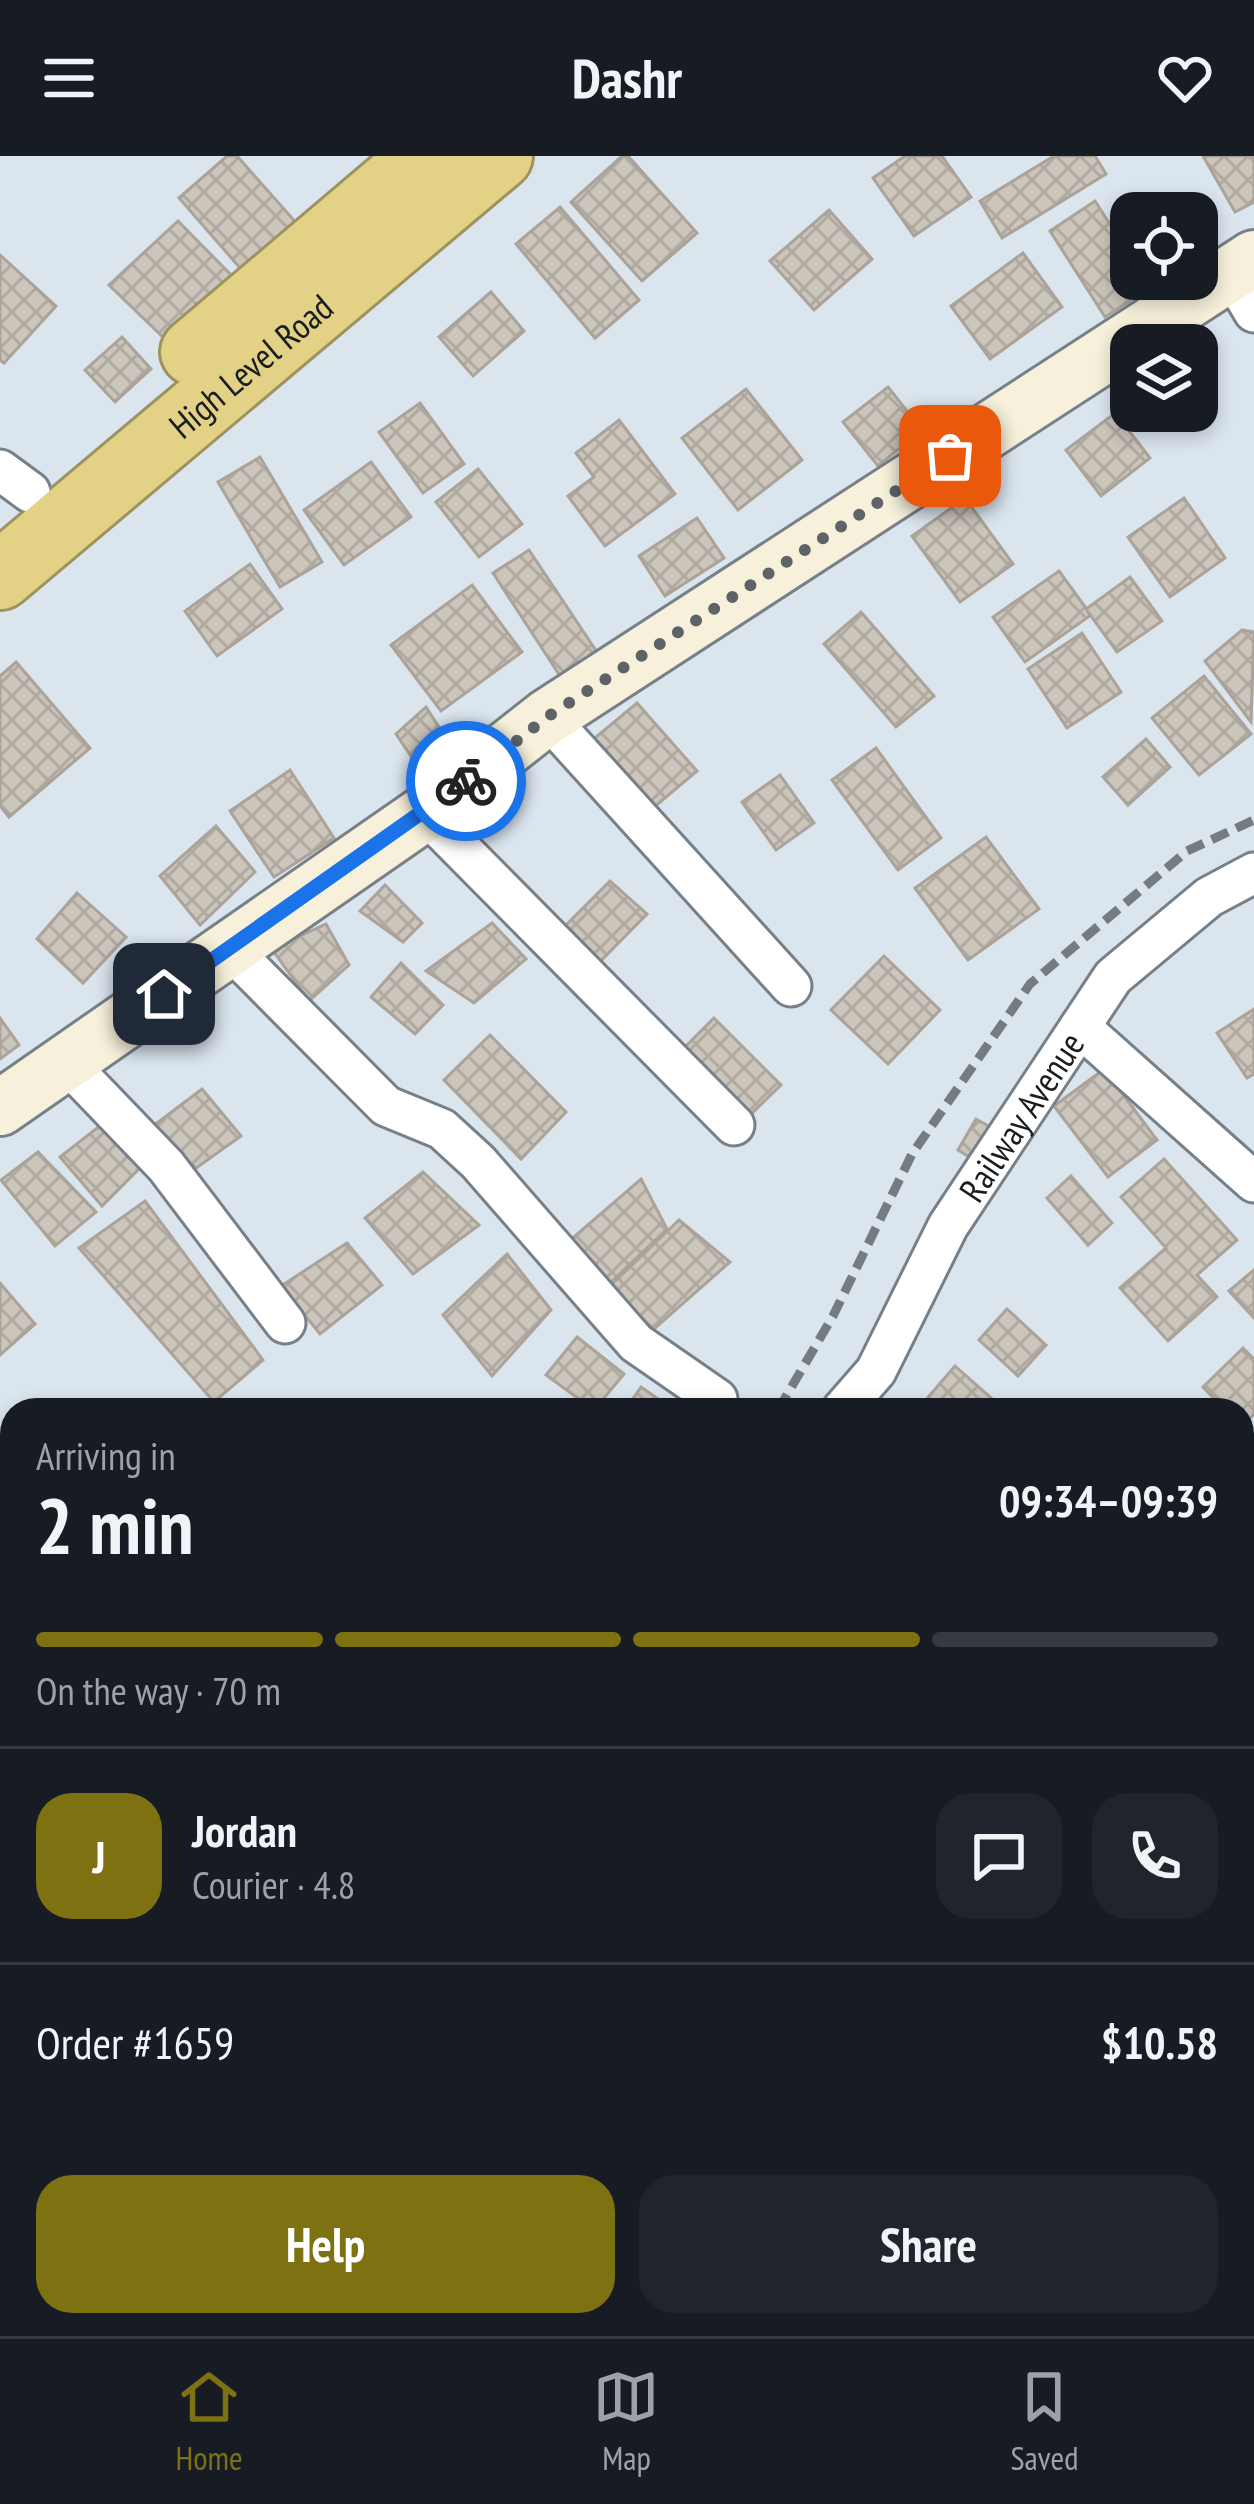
<!DOCTYPE html>
<meta charset="utf-8">
<style>
body{margin:0;font-family:"PT Sans Narrow",sans-serif;background:#20242c;color:#f1f3f6;height:100vh;display:flex;flex-direction:column;font-size:45px;white-space:nowrap}
*{box-sizing:border-box;margin:0}
p{font-size:39px;color:#9ea1a6}
.icon{flex:none;width:66px;height:66px;fill:none;stroke:currentColor;stroke-width:2;stroke-linecap:round;stroke-linejoin:round}
.map{position:relative;flex:1;overflow:hidden}
.side{position:absolute;left:0px;top:1242px;width:1254px;height:939px;display:flex;flex-direction:column;background:#171b24;border-radius:36px 36px 0 0;box-shadow:0 6px 18px #0003}
.side>*{flex:none}
.fabs{position:absolute;left:1110px;top:36px;display:grid;gap:24px}
.fabs a{display:grid;place-items:center;width:108px;height:108px;border-radius:24px;background:#171b24;box-shadow:0 6px 18px #0003;font-size:60px}
.pin{position:absolute;display:grid;place-items:center;width:102px;height:102px;color:#fff;margin:-51px;border-radius:24px;box-shadow:0 6px 18px #0006}
.courier{position:absolute;display:grid;place-items:center;width:120px;height:120px;margin:-60px;border:9px solid #1a73e8;border-radius:50%;background:#fff;color:#222;box-shadow:0 3px 15px #0007}
.headline em{font-style:normal;font-weight:700}
.headline div{display:flex;flex-direction:column-reverse}
.headline{display:flex;align-items:center;justify-content:space-between;height:204px;padding:0 36px}
h1{font-size:78px;font-weight:700;line-height:90px}
.bar{display:grid;grid-template-columns:repeat(4,1fr);gap:18px 12px;align-content:center;height:144px;padding:0 36px}
.bar i{height:15px;border-radius:9px;background:#363941}
.bar .current{background:#7d7111}
.bar p{grid-column:span 4}
.line{display:flex;align-items:center;gap:30px;padding:0 36px;border-top:3px solid #363941}
.line div{flex:1}
.round{display:grid;place-items:center;flex:none;width:126px;height:126px;border-radius:36px;background:#20242c}
.cta{display:flex;gap:24px;margin-top:auto;padding:24px 36px}
.cta a{flex:1;height:138px;border-radius:36px;background:#7d7111;color:#fff;font-size:48px;font-weight:700;line-height:138px;text-align:center}
.cta a+a{background:#20242c;color:#f1f3f6}
header{display:flex;justify-content:space-between;align-items:center;height:156px;padding:0 36px;background:#171b24;font-size:54px;font-weight:700}
.menu{display:flex;justify-content:space-around;align-items:center;height:168px;border-top:3px solid #363941;background:#171b24;font-size:33px;color:#9ea1a6}
.menu a{display:grid;justify-items:center;gap:6px}
.menu .current{color:#7d7111}
.map>svg:first-child{display:block}
.wetland{fill:url(#wetland-marsh)}
.building{fill:url(#building-cross-hatch);stroke:#aba39a;stroke-width:3}
.lines{fill:none;stroke-linecap:round;stroke-linejoin:round}
.street-casing{stroke:#778088;stroke-width:45}
.secondary-casing{stroke:#778088;stroke-width:60}
.highway-casing{stroke:#9c9262;stroke-width:72}
.street{stroke:#fff;stroke-width:39}
.secondary{stroke:#f7f1db;stroke-width:54}
.highway{stroke:#e3d186;stroke-width:66}
.rail{stroke:#757c81;stroke-width:9;stroke-dasharray:18 9;stroke-linecap:butt}
.done{stroke:#5d6367;stroke-width:12;stroke-dasharray:0 21.6}
.route{stroke:#1a73e8;stroke-width:15}
.labels{text-anchor:middle;dominant-baseline:central;stroke-width:10;stroke-linejoin:round;paint-order:stroke}
.street-label{font-size:36px;fill:#191d1f;stroke:#dbe5ee}
</style>
<header><svg class="icon" aria-label="menu" viewBox="0 0 24 24"><path d="M4 6h16M4 12h16M4 18h16"/></svg>Dashr<svg class="icon" aria-label="heart" viewBox="0 0 24 24"><path d="M12 20l-8-8c-3-5 5-10 8-4 3-6 11-1 8 4z"/></svg></header>
<div class="map">
<svg width="1254" height="2180" viewBox="0 0 1254 2180">
<defs>
<pattern id="wetland-marsh" width="20" height="14" patternUnits="userSpaceOnUse" patternTransform="scale(3)"><rect width="20" height="14" fill="#afd6b0"/><path d="M1 5h8M5 5V1M11 12h8M15 12V8" fill="none" stroke="#96b797"/></pattern>
<pattern id="building-cross-hatch" width="8" height="8" patternUnits="userSpaceOnUse" patternTransform="scale(3)"><rect width="8" height="8" fill="#ccc5bb"/><path d="M0 0l8 8M0 8l8-8" fill="none" stroke="#afa9a0"/></pattern>
</defs>
<rect width="100%" height="100%" fill="#dbe5ee"/>
<g class="wetland">
<polygon points="1254,1471 1254,1831 1242,1831 1242,1480"/>
<polygon points="611,2169 760,2169 751,2180 606,2180"/>
</g>
<g class="building">
<polygon points="227,0 237,0 308,80 254,128 179,42"/>
<polygon points="622,0 628,0 697,77 642,125 571,46"/>
<polygon points="905,0 942,0 971,41 914,80 873,22"/>
<polygon points="1054,0 1095,0 1106,18 1002,82 980,45"/>
<polygon points="1203,0 1254,0 1254,46 1235,56"/>
<polygon points="1095,45 1131,101 1131,123 1145,123 1151,131 1105,161 1050,75"/>
<polygon points="560,51 639,144 595,182 516,88"/>
<polygon points="829,54 872,103 814,154 770,105"/>
<polygon points="178,65 237,125 169,187 109,129"/>
<polygon points="1023,97 1062,151 990,203 951,150"/>
<polygon points="0,99 56,150 4,207 0,204"/>
<polygon points="491,136 524,175 473,220 439,181"/>
<polygon points="122,181 151,213 115,246 85,214"/>
<polygon points="888,231 922,274 878,310 843,266"/>
<polygon points="746,233 802,304 738,354 682,282"/>
<polygon points="420,247 464,308 423,337 379,276"/>
<polygon points="1115,257 1150,302 1101,340 1066,294"/>
<polygon points="619,264 675,338 605,390 568,340 594,321 576,297"/>
<polygon points="260,301 322,406 280,431 218,326"/>
<polygon points="371,306 411,361 344,409 304,354"/>
<polygon points="478,313 522,368 479,401 436,346"/>
<polygon points="965,342 1013,408 960,446 912,380"/>
<polygon points="1184,342 1225,402 1170,441 1128,381"/>
<polygon points="697,362 724,402 665,440 639,400"/>
<polygon points="529,394 597,496 560,520 493,417"/>
<polygon points="250,408 282,453 217,500 185,455"/>
<polygon points="1059,415 1091,459 1025,506 993,461"/>
<polygon points="1130,421 1162,465 1117,496 1086,453"/>
<polygon points="472,429 522,496 441,555 391,489"/>
<polygon points="861,456 934,540 896,571 824,488"/>
<polygon points="1242,474 1254,476 1251,566 1205,505"/>
<polygon points="1082,477 1121,536 1067,572 1028,513"/>
<polygon points="16,506 90,592 9,661 0,650 0,520"/>
<polygon points="1204,520 1251,578 1199,619 1152,562"/>
<polygon points="637,547 697,615 646,658 584,591"/>
<polygon points="426,551 457,599 423,618 396,578"/>
<polygon points="1146,583 1170,611 1128,649 1103,621"/>
<polygon points="876,592 941,682 898,714 832,624"/>
<polygon points="290,614 334,682 274,721 230,655"/>
<polygon points="780,619 814,667 776,694 742,646"/>
<polygon points="216,670 255,716 200,769 160,720"/>
<polygon points="986,681 1039,753 968,804 915,732"/>
<polygon points="610,725 647,758 587,819 551,784"/>
<polygon points="385,729 422,767 403,786 360,755"/>
<polygon points="77,737 126,781 83,827 37,783"/>
<polygon points="492,767 526,803 474,847 426,815"/>
<polygon points="326,768 349,809 309,845 272,793"/>
<polygon points="884,800 940,854 888,908 831,854"/>
<polygon points="401,807 443,849 415,878 371,841"/>
<polygon points="1254,853 1254,918 1247,922 1217,877"/>
<polygon points="0,862 19,889 0,903"/>
<polygon points="714,862 781,929 742,967 676,900"/>
<polygon points="490,879 566,956 521,1003 444,924"/>
<polygon points="1104,913 1157,984 1108,1021 1054,950"/>
<polygon points="202,933 241,980 185,1020 145,976"/>
<polygon points="976,963 1001,977 982,1009 958,994"/>
<polygon points="101,969 140,1012 102,1050 60,1001"/>
<polygon points="38,996 96,1056 55,1090 1,1024"/>
<polygon points="1164,1003 1237,1084 1197,1119 1217,1141 1168,1185 1120,1132 1166,1092 1121,1041"/>
<polygon points="423,1016 479,1069 413,1118 365,1062"/>
<polygon points="1071,1020 1112,1067 1088,1089 1047,1042"/>
<polygon points="641,1023 667,1073 609,1128 568,1086"/>
<polygon points="145,1045 263,1204 214,1246 79,1092"/>
<polygon points="679,1064 730,1106 654,1173 609,1131"/>
<polygon points="347,1087 382,1129 320,1178 281,1130"/>
<polygon points="507,1098 551,1154 492,1220 443,1159"/>
<polygon points="1254,1114 1254,1162 1229,1135"/>
<polygon points="0,1127 35,1168 0,1199"/>
<polygon points="1007,1153 1046,1189 1018,1220 979,1184"/>
<polygon points="577,1181 624,1218 594,1254 546,1219"/>
<polygon points="1243,1192 1254,1203 1254,1258 1242,1270 1242,1254 1225,1254 1203,1231"/>
<polygon points="955,1210 999,1249 995,1254 918,1253"/>
<polygon points="641,1231 674,1254 625,1254"/>
<polygon points="0,1721 12,1738 12,1766 0,1775"/>
</g>
<g class="lines">
<g class="street-casing">
<g id="street">
<polyline points="1231,117 1254,156"/>
<polyline points="0,314 30,336"/>
<polyline points="547,561 791,830"/>
<polyline points="425,657 734,969"/>
<polyline points="230,793 386,950 442,973 478,1006 636,1187 717,1243"/>
<polyline points="1080,871 1254,1026"/>
<polyline points="65,905 166,1010 285,1167"/>
<path id="s1" d="M842 1254 876 1215 948 1070 1113 821 1209 741 1254 717"/>
<polyline points="1242,1825 1254,1821"/>
<polyline points="0,1876 12,1870"/>
<polyline points="829,2180 837,2169"/>
</g>
</g>
<g class="secondary-casing">
<polyline id="secondary" points="0,952 425,657 547,561 1254,102"/>
</g>
<g class="highway-casing">
<g id="highway">
<polyline points="194,196 425,0"/>
<path id="s2" d="M0 420 499 0"/>
</g>
</g>
<use href="#street" class="street"/>
<use href="#secondary" class="secondary"/>
<use href="#highway" class="highway"/>
<g class="rail">
<polyline points="778,1254 833,1160 912,998 1030,828 1187,695 1254,664"/>
<polyline points="0,1849 12,1843"/>
</g>
</g>
<g class="lines">
<polyline class="done" points="466,625 547,561 950,300"/>
<polyline class="route" points="164,838 466,625"/>
</g>
<g class="labels">
<g class="street-label">
<text stroke="none"><textPath href="#s2" startOffset="327">High Level Road</textPath></text>
<text stroke="none"><textPath href="#s1" startOffset="345">Railway Avenue</textPath></text>
</g>
</g>
</svg>
<div class="fabs">
<a><svg class="icon" aria-label="locate" viewBox="0 0 24 24"><circle cx="12" cy="12" r="6"/><path d="M12 2v4M12 18v4M2 12h4M18 12h4"/></svg></a>
<a><svg class="icon" aria-label="layers" viewBox="0 0 24 24"><path d="M12 4l9 5-9 5-9-5zM3 14l9 5 9-5"/></svg></a>
</div>
<div class="pin" style="left:950px;top:300px;background:#ea580c"><svg class="icon" aria-label="bag" viewBox="0 0 24 24"><path d="M5 8h14l-1 12H6zM9 8a3 3 0 0 1 6 0"/></svg></div>
<div class="pin" style="left:164px;top:838px;background:#1f2937"><svg class="icon" aria-label="home" viewBox="0 0 24 24"><path d="M3 11l9-7 9 7M6 9v11h12V9"/></svg></div>
<div class="courier" style="left:466px;top:625px"><svg class="icon" aria-label="bike" viewBox="0 0 24 24"><circle cx="6" cy="16" r="4"/><circle cx="18" cy="16" r="4"/><path d="M6 16l4-8h5l3 8M10 8l3 8H6M13 5h3"/></svg></div>
<section class="side">
<div class="headline"><div><h1>2 min</h1><p>Arriving in</p></div><em>09:34–09:39</em></div>
<div class="bar"><i class="current"></i><i class="current"></i><i class="current"></i><i></i><p>On the way · 70 m</p></div>
<div class="line" style="height:216px"><b class="round" style="background:#7d7111;color:#fff">J</b><div><b>Jordan</b><p>Courier · 4.8</p></div><a class="round"><svg class="icon" aria-label="chat" viewBox="0 0 24 24"><path d="M4 5h16v11H9l-5 4z"/></svg></a><a class="round"><svg class="icon" aria-label="phone" viewBox="0 0 24 24"><path d="M5 4h4l2 5-3 2q2 4 5 5l2-3 5 2v4C11 20 4 13 5 4z"/></svg></a></div>
<div class="line" style="height:156px"><div>Order #1659</div><b>$10.58</b></div>
<div class="cta"><a>Help</a><a>Share</a></div>
</section>
</div>
<nav class="menu">
<a class="current"><svg class="icon" aria-label="home" viewBox="0 0 24 24"><path d="M3 11l9-7 9 7M6 9v11h12V9"/></svg>Home</a>
<a><svg class="icon" aria-label="map" viewBox="0 0 24 24"><path d="M3 6l6-2 6 2 6-2v14l-6 2-6-2-6 2zM9 4v14M15 6v14"/></svg>Map</a>
<a><svg class="icon" aria-label="saved" viewBox="0 0 24 24"><path d="M7 4h10v16l-5-4-5 4z"/></svg>Saved</a>
</nav>
